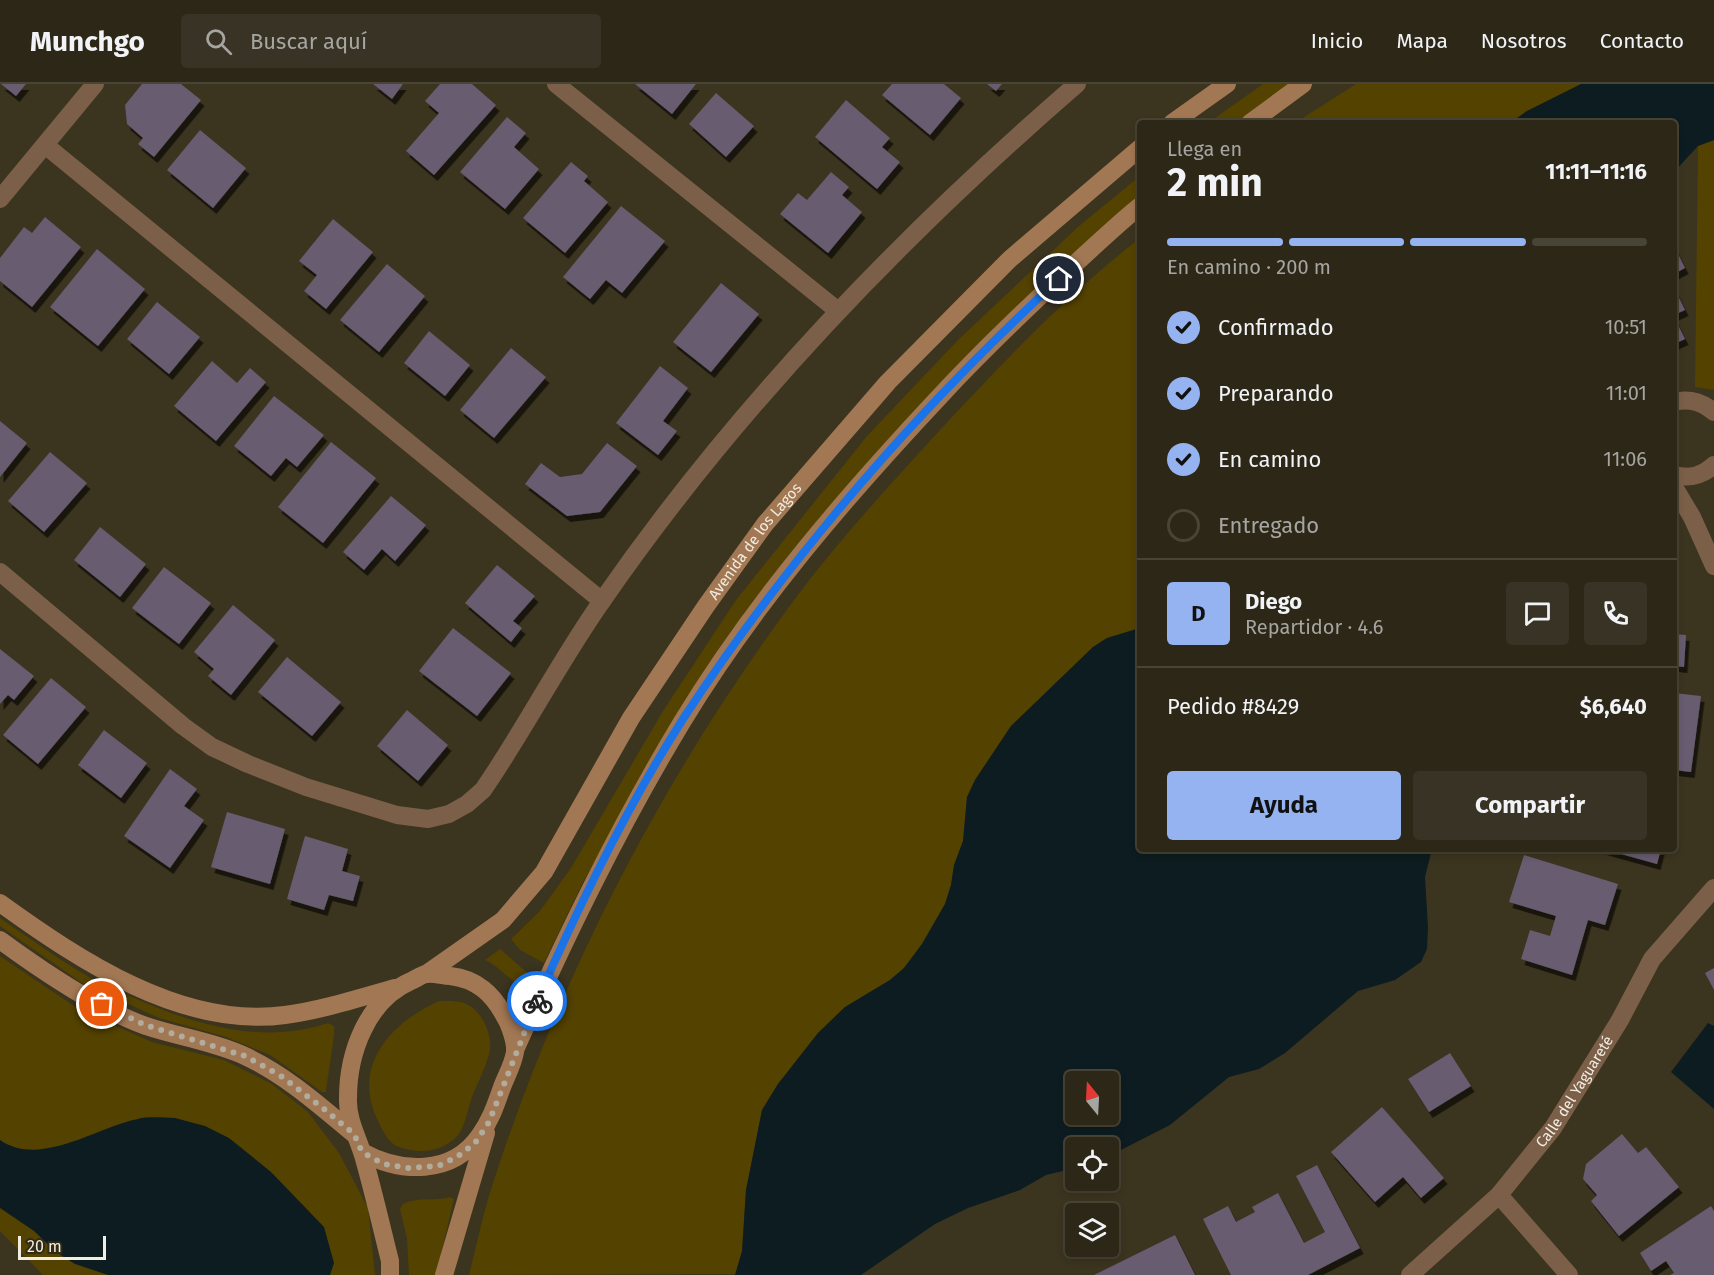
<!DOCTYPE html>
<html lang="es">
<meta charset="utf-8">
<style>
body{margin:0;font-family:"Fira Sans",sans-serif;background:#383324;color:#f1f3f6;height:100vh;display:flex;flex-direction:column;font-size:22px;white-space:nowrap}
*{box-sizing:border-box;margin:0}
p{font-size:20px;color:#a6a5a1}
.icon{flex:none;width:33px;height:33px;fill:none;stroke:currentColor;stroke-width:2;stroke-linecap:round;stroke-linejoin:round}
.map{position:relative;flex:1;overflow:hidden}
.side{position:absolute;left:1137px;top:36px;width:540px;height:732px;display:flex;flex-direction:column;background:#2c2717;border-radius:6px;box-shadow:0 3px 9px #0003,0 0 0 2px #484436}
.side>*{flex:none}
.needle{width:39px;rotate:342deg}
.controls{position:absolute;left:1065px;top:987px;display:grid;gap:12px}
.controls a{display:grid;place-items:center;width:54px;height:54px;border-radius:6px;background:#2c2717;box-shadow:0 3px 9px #0003,0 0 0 2px #484436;font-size:30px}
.scale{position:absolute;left:18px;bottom:15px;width:88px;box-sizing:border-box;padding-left:6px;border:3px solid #f1ede0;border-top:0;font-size:16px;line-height:21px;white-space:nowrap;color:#f1ede0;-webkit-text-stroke:4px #312a15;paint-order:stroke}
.pin{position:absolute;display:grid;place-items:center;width:51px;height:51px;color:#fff;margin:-26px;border:3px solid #fff;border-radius:50%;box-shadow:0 2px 6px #0007}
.courier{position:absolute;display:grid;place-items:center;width:60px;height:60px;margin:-30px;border:4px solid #1a73e8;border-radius:50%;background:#fff;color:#222;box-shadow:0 2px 8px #0007}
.overview em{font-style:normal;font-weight:700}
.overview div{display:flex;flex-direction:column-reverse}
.overview{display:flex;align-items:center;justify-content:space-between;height:102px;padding:0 30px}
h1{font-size:39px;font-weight:700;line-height:45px}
.bar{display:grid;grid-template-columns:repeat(4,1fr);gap:9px 6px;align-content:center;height:72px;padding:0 30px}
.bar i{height:8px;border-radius:4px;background:#484436}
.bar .current{background:#95b2f1}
.bar p{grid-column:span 4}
.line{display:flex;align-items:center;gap:15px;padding:0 30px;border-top:2px solid #484436}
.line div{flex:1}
.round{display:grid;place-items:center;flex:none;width:63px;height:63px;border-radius:6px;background:#383324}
ol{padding:0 30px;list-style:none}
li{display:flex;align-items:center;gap:18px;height:66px}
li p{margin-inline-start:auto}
li .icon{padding:6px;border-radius:50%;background:#95b2f1;color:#111;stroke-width:4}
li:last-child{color:#a6a5a1}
li i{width:33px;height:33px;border:3px solid #484436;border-radius:50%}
.action{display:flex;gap:12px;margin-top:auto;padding:12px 30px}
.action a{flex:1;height:69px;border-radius:6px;background:#95b2f1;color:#111;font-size:24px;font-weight:700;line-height:69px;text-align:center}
.action a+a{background:#383324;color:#f1f3f6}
header{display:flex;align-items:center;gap:36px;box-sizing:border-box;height:84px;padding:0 30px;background:#2c2717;border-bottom:2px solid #484436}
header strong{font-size:28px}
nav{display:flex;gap:33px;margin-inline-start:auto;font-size:21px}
.search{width:420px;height:54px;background:#383324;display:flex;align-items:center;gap:15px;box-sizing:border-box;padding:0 21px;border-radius:6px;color:#a6a5a1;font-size:22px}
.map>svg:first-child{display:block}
.green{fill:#544200}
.water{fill:#0d1c20;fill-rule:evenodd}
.building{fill:#675b6f;filter:url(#shadow)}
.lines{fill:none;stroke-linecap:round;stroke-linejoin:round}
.street{stroke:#7b5f49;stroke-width:18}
.secondary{stroke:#a27753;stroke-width:18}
.done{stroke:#b1ac9c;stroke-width:6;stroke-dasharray:0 10.8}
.route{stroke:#1a73e8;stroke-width:8}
.labels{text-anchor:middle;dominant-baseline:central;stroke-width:4.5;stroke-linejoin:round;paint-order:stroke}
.street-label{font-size:15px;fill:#f1ede0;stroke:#312a15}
</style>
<header>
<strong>Munchgo</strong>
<div class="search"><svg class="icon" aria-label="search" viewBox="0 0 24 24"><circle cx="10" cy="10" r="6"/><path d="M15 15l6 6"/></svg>Buscar aquí</div>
<nav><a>Inicio</a><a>Mapa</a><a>Nosotros</a><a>Contacto</a></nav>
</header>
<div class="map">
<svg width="1714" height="1191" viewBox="0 0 1714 1191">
<defs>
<filter id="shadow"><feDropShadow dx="3.5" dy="6" stdDeviation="0" flood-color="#0009"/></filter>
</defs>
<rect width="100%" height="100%" fill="#3b341f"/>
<g class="green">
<polygon points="1263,0 1291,0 1237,39 1208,39"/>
<polygon points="1356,0 1581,0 1527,27 1510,39 1295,39"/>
<polygon points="1714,56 1714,306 1695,303 1698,62"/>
<polygon points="1140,92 1140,114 968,270 879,365 748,528 674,639 583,798 544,879 520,866 511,855 540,827 571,784 663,627 736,516 867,352 958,256 1079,142"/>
<path d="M1140 154V544L1107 554 1093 563 1011 642 975 696 967 713 963 757 954 781 951 801 945 820 922 860 904 884 890 896 845 923 818 949 778 1000 762 1026 746 1106 742 1167 736 1190 469 1191C477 1159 484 1125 495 1093 560 894 658 703 781 534 827 469 886 405 940 346 1003 278 1067 211 1140 154Z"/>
<path d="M0 834C28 853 55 873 84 890 96 898 111 903 125 910 189 939 259 962 328 939L334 942C336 947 327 997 326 1008H322L270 971 226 953 159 934 82 899 0 842Z"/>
<path d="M500 865 536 896 530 904C518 907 499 881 485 876Z"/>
<polygon points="0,872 80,926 152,958 224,976 272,1000 308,1028 339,1069 368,1124 375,1191 43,1191 0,1147"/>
<path d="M439 917C449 917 462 916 470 922 483 930 492 951 490 966 487 981 478 998 472 1013 468 1024 465 1043 458 1051 442 1069 419 1070 399 1063 389 1060 383 1047 379 1039 350 983 390 939 439 917Z"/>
<path d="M450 1113 454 1115 436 1191H409L407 1155 400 1125 402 1121C414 1112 435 1118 450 1113Z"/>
</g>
<g class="water">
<polygon points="1581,0 1714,0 1714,56 1698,62 1674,88 1674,39 1510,39 1527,27"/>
<path d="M1140 544V765H1432L1425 793 1428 844 1427 865 1421 878 1395 896 1358 907 1285 969 1259 985 1229 993 1170 1041 1109 1072 1108 1064H1076L1075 1084 1046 1091 1020 1106 968 1124 935 1140 861 1191H735L742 1167 746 1106 762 1026 778 1000 818 949 845 923 890 896 904 884 922 860 945 820 951 801 954 781 963 757 967 713 975 696 1011 642 1093 563 1107 554ZM1076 998H1108V1030H1076Z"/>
<polygon points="1708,939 1714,942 1714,1025 1671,988"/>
<path d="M175 1034 205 1042 229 1054 271 1088 324 1143 334 1179 330 1191H108L75 1180 56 1168 34 1147 0 1124V1056C40 1084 97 1043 138 1035 149 1032 163 1034 175 1034Z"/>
</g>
<g class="building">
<polygon points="1,0 26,0 16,12"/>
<polygon points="142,0 181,0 201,16 154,73 138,60 143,54 127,40 125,21"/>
<polygon points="373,0 403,0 392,15"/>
<polygon points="440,0 472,0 496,21 434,91 406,67 439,29 425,17"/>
<polygon points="635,0 696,0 672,30"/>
<polygon points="892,0 944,0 961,14 930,51 882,11"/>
<polygon points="987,0 1002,0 996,7"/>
<polygon points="716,9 754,42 726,73 689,40"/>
<polygon points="846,16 890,54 882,63 900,78 877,105 815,53"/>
<polygon points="507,33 526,49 514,63 539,85 505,125 460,88"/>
<polygon points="200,46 246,84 213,124 167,86"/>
<polygon points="571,78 588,92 584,97 608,118 565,169 523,134"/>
<polygon points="831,88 849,103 842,111 862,128 828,169 780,130 798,109 807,116"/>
<polygon points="621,122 665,157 622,209 606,196 590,215 563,193"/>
<polygon points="45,133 81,163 32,223 0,197 0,174 24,143 32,149"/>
<polygon points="333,135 373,168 326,225 304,207 317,191 299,177"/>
<polygon points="1674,162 1685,184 1674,190"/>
<polygon points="97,165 145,205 98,262 50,223"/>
<polygon points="387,180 425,212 379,268 340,236"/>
<polygon points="721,199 759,230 711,288 673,258"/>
<polygon points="1674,204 1685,226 1674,231"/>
<polygon points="157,218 200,253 169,290 127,255"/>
<polygon points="1674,233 1685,255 1674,260"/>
<polygon points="429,247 470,281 445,312 404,279"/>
<polygon points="511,264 546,293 494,354 460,326"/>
<polygon points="212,277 237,299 250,284 266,298 216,357 174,322"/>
<polygon points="660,282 688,304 663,337 677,347 658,371 616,339"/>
<polygon points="274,312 324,351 297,383 286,374 271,392 234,362"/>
<polygon points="0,337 27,359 0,393"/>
<polygon points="331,358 376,394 323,459 278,423"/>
<polygon points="607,359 637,382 600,428 567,432 525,400 541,379 560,393 582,390"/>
<polygon points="50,368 87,399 44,448 8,417"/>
<polygon points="391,412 426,441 395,477 382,465 364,486 343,468"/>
<polygon points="100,443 146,480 120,513 74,476"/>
<polygon points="497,481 535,512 513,537 522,544 511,558 465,519"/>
<polygon points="164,483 211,519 179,560 132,524"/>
<polygon points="233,521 275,556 231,611 208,592 214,585 194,568"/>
<polygon points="453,544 511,589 477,632 419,587"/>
<polygon points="1674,550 1686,551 1684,583 1674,582"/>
<polygon points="0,565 34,592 14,616 8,611 0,620"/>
<polygon points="287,573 341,618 312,652 258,608"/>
<polygon points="51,594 86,623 38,680 3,651"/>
<polygon points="1674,609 1701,612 1691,688 1674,686"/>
<polygon points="407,626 448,661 418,697 377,662"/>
<polygon points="104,646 147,679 121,714 78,681"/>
<polygon points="170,685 197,705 184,722 204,736 170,784 124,752"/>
<polygon points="227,728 285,745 270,800 211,783"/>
<polygon points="305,752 348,765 342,787 360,792 353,817 329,811 324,826 287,815"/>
<polygon points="1603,765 1661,765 1657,780"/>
<polygon points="1524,771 1618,800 1605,841 1588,836 1572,891 1521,875 1530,846 1550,852 1556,832 1509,818"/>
<polygon points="1714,884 1714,906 1705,889"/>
<polygon points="1450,969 1471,1002 1429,1028 1408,995"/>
<polygon points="1382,1023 1444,1094 1421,1114 1403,1093 1375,1118 1331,1068"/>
<polygon points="1622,1050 1638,1069 1646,1063 1679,1103 1619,1152 1591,1117 1597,1111 1583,1095 1586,1080"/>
<polygon points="1317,1081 1360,1164 1308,1191 1231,1191 1203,1135 1228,1122 1236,1138 1255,1128 1252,1123 1278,1109 1304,1159 1325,1148 1296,1092"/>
<polygon points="1711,1122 1714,1127 1714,1191 1670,1191 1674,1189 1666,1177 1651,1187 1640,1169"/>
<polygon points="1175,1151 1195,1191 1094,1191"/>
</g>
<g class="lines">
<g class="street">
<polyline points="556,0 837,226"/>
<polyline points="45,61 602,517"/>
<polyline points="0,115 95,0"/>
<path d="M1674 318C1690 314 1702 318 1714 328"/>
<path d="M1674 391C1690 395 1702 392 1714 381"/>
<polyline points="1674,403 1692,433 1714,482"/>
<path d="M0 488 183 642 212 663 248 680 306 703 397 731 428 735 449 730 467 720 483 706C525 645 559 578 602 517 736 323 899 154 1077 0"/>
<polyline points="1499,1111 1569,1191"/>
<path id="s1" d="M1410 1191 1499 1111 1553 1044 1620 936 1652 875 1714 804"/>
</g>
<g class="secondary">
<polyline points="1172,39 1227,0"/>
<polyline points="1250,39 1303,0"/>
<path d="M0 819C79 876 182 945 285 931 323 926 359 914 395 904"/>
<path d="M0 856C41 886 98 925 146 942 179 953 215 958 247 973 287 992 320 1022 354 1050"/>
<path id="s2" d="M426 890 503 836 544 788 631 634 706 522 765 440 888 298 1010 175 1140 64"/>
<path d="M515 966C565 854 618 744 682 638 754 519 847 411 943 309 983 266 1025 226 1068 186 1092 165 1115 142 1140 122"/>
<path d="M362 1068C400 1089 452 1092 480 1051 490 1037 495 1023 501 1006 505 994 513 981 515 968 516 959 510 941 505 933 493 910 477 895 450 892 443 892 434 889 427 890 422 890 416 895 411 897 367 916 348 969 348 1014 347 1034 357 1052 363 1071 373 1106 381 1141 390 1177V1191"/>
<polyline points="444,1191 486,1049"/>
</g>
</g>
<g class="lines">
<polyline class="done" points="102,920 145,941 245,972 281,992 324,1025 354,1050 362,1068 383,1080 409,1084 438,1082 457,1073 475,1059 489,1038 537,917"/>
<path class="route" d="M537 917C579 821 626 724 683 635 789 473 917 326 1059 195"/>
</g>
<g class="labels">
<g class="street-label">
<text stroke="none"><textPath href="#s2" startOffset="550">Avenida de los Lagos</textPath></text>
<text stroke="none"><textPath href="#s1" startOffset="248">Calle del Yaguareté</textPath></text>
</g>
</g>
</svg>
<div class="controls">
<a><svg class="needle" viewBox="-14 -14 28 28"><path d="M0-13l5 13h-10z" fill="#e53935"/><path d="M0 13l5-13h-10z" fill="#a6a5a1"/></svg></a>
<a><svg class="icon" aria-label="locate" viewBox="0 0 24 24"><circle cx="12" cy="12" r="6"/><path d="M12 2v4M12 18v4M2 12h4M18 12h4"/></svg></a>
<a><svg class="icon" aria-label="layers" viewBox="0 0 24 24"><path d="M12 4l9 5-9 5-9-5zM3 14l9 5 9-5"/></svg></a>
</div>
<div class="scale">20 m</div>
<div class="pin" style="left:102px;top:920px;background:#ea580c"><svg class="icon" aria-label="bag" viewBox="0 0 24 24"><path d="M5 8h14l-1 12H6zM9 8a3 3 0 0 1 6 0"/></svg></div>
<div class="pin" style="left:1059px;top:195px;background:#1f2937"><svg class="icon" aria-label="home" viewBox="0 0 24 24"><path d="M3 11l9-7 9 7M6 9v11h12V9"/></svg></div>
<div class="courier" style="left:537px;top:917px"><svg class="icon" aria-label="bike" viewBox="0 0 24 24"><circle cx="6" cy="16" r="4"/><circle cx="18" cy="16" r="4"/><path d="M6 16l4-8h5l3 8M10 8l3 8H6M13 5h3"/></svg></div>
<section class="side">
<div class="overview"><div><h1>2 min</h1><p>Llega en</p></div><em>11:11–11:16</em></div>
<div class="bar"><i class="current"></i><i class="current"></i><i class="current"></i><i></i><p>En camino · 200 m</p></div>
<ol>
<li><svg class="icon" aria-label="check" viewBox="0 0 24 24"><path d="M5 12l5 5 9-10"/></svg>Confirmado<p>10:51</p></li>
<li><svg class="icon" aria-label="check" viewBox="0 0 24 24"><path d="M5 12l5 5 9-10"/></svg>Preparando<p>11:01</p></li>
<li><svg class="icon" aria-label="check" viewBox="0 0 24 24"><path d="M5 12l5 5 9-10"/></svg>En camino<p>11:06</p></li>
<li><i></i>Entregado</li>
</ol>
<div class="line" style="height:108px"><b class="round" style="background:#95b2f1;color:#111">D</b><div><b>Diego</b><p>Repartidor · 4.6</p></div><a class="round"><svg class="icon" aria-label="chat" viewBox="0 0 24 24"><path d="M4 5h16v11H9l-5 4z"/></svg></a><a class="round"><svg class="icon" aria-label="phone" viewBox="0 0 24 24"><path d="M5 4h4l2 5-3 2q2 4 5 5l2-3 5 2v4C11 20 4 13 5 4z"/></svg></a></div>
<div class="line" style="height:78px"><div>Pedido #8429</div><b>$6,640</b></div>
<div class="action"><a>Ayuda</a><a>Compartir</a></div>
</section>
</div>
